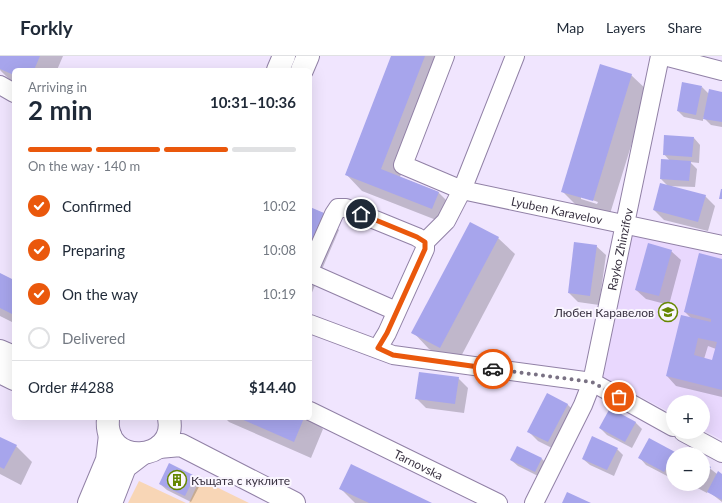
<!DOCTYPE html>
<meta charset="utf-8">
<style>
body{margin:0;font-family:Lato,sans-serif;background:#f2f2f3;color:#1f2937;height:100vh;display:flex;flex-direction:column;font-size:15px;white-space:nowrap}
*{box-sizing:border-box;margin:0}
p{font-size:13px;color:#747a83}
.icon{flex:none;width:22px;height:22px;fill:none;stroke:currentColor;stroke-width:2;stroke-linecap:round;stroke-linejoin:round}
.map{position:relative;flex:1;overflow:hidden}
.side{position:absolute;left:12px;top:12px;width:300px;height:352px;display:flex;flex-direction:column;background:#fff;border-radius:6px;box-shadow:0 4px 16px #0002}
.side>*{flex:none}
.controls{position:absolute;left:666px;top:339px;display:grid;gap:8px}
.controls a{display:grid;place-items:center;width:44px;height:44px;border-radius:50%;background:#fff;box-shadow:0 4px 16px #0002;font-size:20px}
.pin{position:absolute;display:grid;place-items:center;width:34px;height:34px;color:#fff;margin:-17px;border:2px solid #fff;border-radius:50%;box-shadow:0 1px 4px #0007}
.courier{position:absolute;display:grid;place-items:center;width:40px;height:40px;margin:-20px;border:3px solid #ea580c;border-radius:50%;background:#fff;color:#222;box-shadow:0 1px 5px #0007}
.overview em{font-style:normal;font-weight:700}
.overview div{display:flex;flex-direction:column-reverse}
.overview{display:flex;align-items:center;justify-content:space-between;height:68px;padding:0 16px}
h1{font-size:26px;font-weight:700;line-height:30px}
.bar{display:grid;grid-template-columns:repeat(4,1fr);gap:6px 4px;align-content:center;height:48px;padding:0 16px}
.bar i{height:5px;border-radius:3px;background:#e0e1e3}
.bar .selected{background:#ea580c}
.bar p{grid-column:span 4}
.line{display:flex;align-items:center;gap:10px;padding:0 16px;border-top:1px solid #e0e1e3}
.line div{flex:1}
ol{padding:0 16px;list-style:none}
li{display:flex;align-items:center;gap:12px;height:44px}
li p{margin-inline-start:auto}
li .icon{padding:4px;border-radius:50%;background:#ea580c;color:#fff;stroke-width:4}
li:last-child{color:#747a83}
li i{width:22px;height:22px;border:2px solid #e0e1e3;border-radius:50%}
header{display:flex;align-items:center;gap:24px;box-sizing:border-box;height:56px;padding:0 20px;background:#fff;border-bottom:1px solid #e0e1e3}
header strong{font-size:19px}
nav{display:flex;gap:22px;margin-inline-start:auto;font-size:14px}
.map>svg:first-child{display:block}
.built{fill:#e9d8fe}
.green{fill:#f8d6b6}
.shadow{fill:#0003;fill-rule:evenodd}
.building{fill:#a7a5ec;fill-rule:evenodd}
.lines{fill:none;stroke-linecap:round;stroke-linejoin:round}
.minor-casing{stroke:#9181a6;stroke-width:20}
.major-casing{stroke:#9181a6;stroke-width:24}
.minor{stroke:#fff;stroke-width:18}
.major{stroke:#fff;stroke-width:22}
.done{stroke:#797183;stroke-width:4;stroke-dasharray:0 7.2}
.route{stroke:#ea580c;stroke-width:5}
.labels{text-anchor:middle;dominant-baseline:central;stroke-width:4;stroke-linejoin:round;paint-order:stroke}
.street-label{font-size:12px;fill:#393241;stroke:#faf6fe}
.poi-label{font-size:12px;fill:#393241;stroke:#faf6fe;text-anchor:end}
</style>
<header>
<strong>Forkly</strong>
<nav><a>Map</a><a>Layers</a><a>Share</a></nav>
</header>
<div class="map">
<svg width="722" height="447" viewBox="0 0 722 447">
<rect width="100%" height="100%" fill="#f0e5fe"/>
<polygon class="built" points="631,170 722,192 722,384 703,374 703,346 673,346 673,358 603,321"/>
<g class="green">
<polygon points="200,423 249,447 189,447"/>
<polygon points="139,425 186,447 128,447"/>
</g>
<g class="shadow">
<polygon points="1,0 63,0 57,14 14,14 14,28 0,14"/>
<polygon points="393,0 448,0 400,121 438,136 455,153 449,169 362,135 346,118"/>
<path d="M631 19 648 35 609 161 579 152 562 135ZM581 140 598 146 597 148 581 143Z"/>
<polygon points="702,31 709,38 722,37 722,71 711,69 703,61 703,65 684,61 678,55"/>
<polygon points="694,82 700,89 699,107 690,106 697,113 695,131 668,130 661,123 670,105 664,98"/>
<polygon points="705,140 715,150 708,175 664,164 654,154"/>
<polygon points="310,152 323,157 339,174 310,241"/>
<polygon points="498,182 515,198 457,308 429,293 413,276"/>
<polygon points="596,190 606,199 599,249 578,246 569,237"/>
<polygon points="671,195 681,204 669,249 646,243 636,234"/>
<path d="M722 204V341L676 330 667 320 692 263 685 256ZM708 290 716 293 713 305 704 303Z"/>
<polygon points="0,218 14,225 14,267 0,260"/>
<polygon points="458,322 468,332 464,357 426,352 416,342"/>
<polygon points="567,348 577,358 558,395 538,385 529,376"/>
<polygon points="310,360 323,373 311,402 229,366 225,362 310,362"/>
<polygon points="635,366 642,373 632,392 607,379 600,372"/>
<polygon points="0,382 16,390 32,406 21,429 0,418"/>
<polygon points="617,393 623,399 614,420 590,409 583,403"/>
<polygon points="675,396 676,398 673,398 673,418 671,422 646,409 640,402"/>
<polygon points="542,403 548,409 542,422 518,410 511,404"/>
<polygon points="703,407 717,418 722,419 722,446 708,435 707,437 690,428 703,428"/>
<polygon points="194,420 201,427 191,446 167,434 160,428"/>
<polygon points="340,432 429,447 355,447"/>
</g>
<g class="building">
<polygon points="0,0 40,0 34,14 14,14 14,19 0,13"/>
<polygon points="391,0 425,0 381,113 439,136 432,153 345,119"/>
<polygon points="600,8 632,18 593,145 561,136"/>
<polygon points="682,26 702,30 696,59 677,55"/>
<polygon points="709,33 722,36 722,66 703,63"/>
<polygon points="664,79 694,81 692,101 663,99"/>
<polygon points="661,103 691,105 689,125 660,123"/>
<polygon points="660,127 706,139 698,166 653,154"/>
<polygon points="721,133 722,133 722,143 719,143"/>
<polygon points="310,151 324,157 310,188"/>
<polygon points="470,166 499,181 440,292 411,277"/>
<polygon points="574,186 597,189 590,240 568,237"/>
<polygon points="648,187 672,194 659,240 635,234"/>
<path d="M699 197 722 203V334L666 320 681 259 711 266V263L684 256ZM698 282 717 286 712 304 694 299Z"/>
<polygon points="0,217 14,224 14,259 0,252"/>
<polygon points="419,316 459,321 455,348 415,343"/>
<polygon points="547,337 568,348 548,386 527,376"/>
<polygon points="610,352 636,366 625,386 599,372"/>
<polygon points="239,362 304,362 294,386"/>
<polygon points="592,380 618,392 607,414 582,403"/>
<polygon points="0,381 17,389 4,413 0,411"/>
<polygon points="649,382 675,396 664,416 638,402"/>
<polygon points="517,390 542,402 535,416 510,404"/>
<polygon points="703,406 711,411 703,426"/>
<polygon points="169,407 195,420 185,440 159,428"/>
<polygon points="351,408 432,447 369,447 339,433"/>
<polygon points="718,415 722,418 722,444 707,436"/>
<polygon points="567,436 591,447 562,447"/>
</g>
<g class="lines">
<g class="minor-casing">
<g id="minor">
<path id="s1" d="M445 0 403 109 462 134 722 189"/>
<polyline points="664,0 722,15"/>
<polyline points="0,29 14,37"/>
<polyline points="310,212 334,158 338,152 346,152 417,181 425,186 446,165 462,134 515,0"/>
<polyline points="310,217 396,255"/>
<polyline points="310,268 393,299 592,326 673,371"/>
<polyline points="378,292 387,277 425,193 425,186"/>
<path id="s2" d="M310 355 498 447"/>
<polyline points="683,376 722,397"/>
<path id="s3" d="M534 447 583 349 592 326 660 0"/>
</g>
</g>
<g class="major-casing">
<g id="major">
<polyline points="278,14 284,0"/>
<polyline points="302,14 308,0"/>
<polyline points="0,295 14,301"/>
<polyline points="0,316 14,323"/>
<path d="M108 362C103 412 178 406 169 362"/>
<polyline points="159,391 181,389 294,447"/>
<polyline points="89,447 107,404 110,379"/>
<polyline points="111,447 125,411 142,398"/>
</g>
</g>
<use href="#minor" class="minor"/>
<use href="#major" class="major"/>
</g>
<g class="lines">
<polyline class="done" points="493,313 592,326 619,341"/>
<polyline class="route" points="361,158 417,181 425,186 425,193 387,277 378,292 393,299 493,313"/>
</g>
<defs>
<g id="school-ring" transform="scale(1)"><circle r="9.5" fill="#faf6fe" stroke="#668702" stroke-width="1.5"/><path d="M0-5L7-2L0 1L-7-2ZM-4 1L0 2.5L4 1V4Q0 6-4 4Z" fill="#668702"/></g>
<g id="building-ring" transform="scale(1)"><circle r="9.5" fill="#faf6fe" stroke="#668702" stroke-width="1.5"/><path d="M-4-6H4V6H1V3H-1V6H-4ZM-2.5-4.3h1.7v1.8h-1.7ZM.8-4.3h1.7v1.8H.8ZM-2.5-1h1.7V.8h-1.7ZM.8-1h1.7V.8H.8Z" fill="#668702"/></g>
</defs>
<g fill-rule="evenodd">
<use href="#school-ring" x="668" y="256"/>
<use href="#building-ring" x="177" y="424"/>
</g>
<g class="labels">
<g class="street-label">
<text stroke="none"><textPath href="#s1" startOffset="278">Lyuben Karavelov</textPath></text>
<text stroke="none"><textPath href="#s3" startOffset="270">Rayko Zhinzifov</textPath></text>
<text stroke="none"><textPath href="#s2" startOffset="121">Tarnovska</textPath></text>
</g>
<g class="poi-label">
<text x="654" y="256">Любен Каравелов</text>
<text x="191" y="424" text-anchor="start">Къщата с куклите</text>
</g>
</g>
</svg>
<div class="controls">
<a>+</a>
<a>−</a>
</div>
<div class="pin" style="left:619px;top:341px;background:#ea580c"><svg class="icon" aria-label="bag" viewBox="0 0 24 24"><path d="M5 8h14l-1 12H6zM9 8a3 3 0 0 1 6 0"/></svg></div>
<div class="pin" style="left:361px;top:158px;background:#1f2937"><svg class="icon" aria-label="home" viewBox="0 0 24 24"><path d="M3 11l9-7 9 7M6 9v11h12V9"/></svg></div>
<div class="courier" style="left:493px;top:313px"><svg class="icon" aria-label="car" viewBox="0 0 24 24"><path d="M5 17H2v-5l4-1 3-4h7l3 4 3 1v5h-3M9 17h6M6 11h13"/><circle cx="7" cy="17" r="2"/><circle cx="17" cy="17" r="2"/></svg></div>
<section class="side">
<div class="overview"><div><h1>2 min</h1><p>Arriving in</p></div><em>10:31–10:36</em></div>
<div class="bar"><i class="selected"></i><i class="selected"></i><i class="selected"></i><i></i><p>On the way · 140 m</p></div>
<ol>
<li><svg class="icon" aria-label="check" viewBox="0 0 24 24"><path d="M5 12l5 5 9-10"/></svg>Confirmed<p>10:02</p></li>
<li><svg class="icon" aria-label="check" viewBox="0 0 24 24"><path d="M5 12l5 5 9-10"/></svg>Preparing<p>10:08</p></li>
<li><svg class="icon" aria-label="check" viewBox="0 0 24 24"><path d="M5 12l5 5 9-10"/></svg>On the way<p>10:19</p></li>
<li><i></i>Delivered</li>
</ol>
<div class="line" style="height:52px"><div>Order #4288</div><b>$14.40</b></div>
</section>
</div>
